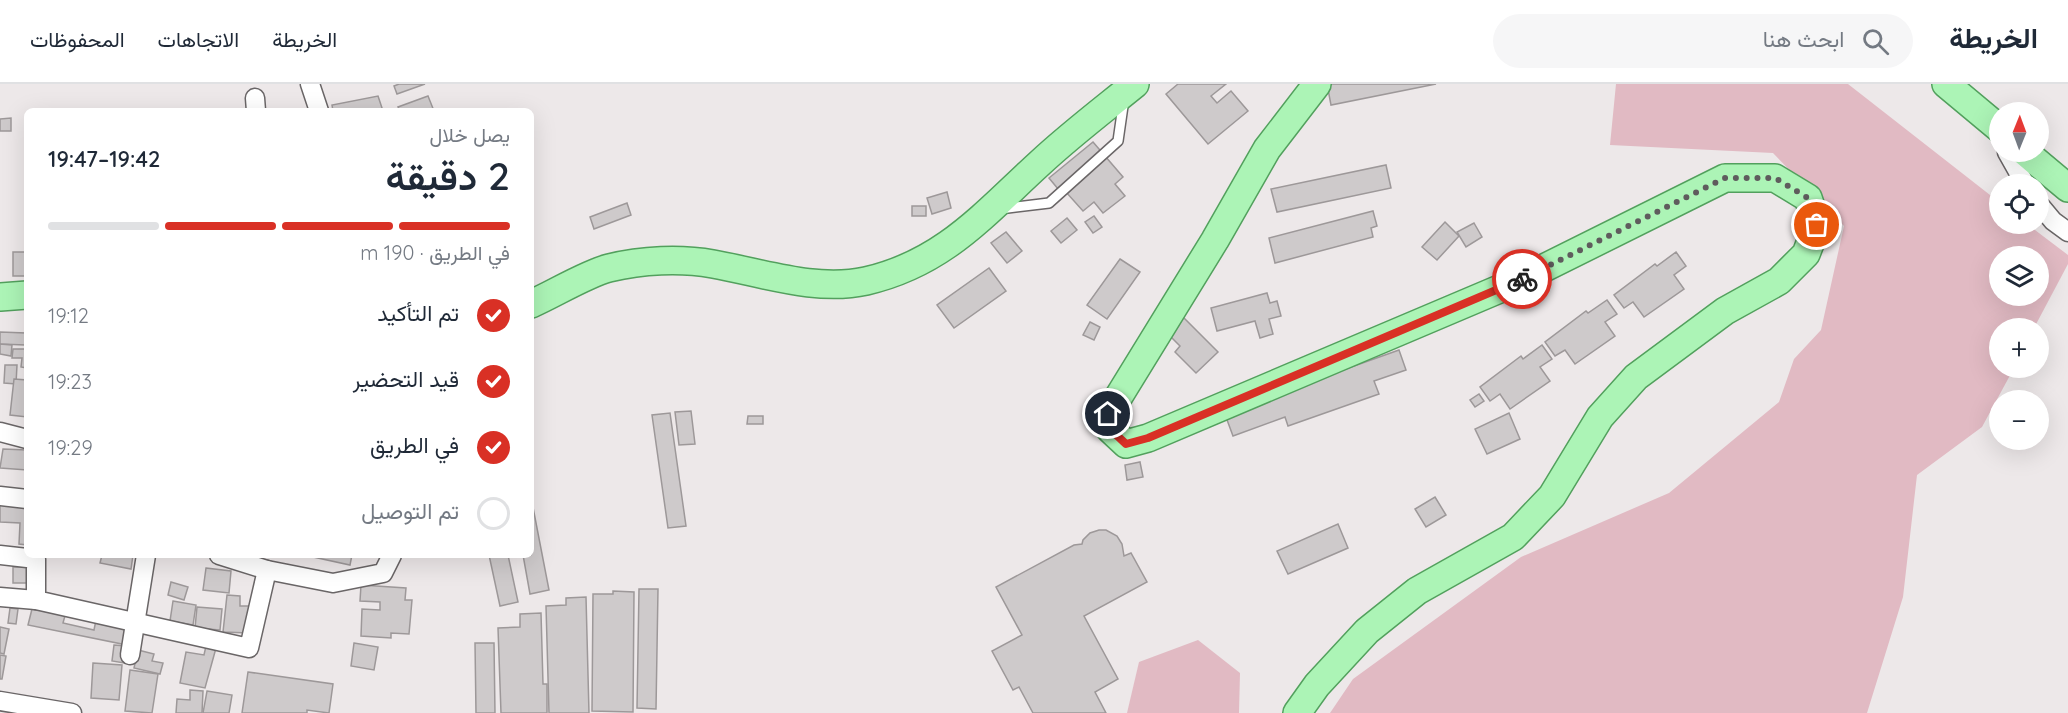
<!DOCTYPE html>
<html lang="ar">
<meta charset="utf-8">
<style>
body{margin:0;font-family:Quicksand,Vazirmatn,sans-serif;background:#f6f6f7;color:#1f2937;direction:rtl;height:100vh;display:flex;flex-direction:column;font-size:22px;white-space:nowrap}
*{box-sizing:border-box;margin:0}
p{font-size:20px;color:#747a83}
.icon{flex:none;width:33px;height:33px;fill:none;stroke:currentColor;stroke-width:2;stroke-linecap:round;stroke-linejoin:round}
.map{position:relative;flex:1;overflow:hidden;direction:ltr}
.details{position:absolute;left:24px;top:24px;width:510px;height:450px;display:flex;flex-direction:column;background:#fff;border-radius:9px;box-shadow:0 6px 24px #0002;direction:rtl}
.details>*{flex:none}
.needle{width:39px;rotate:1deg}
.fabs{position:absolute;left:1989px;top:18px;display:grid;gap:12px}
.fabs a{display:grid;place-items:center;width:60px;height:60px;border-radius:50%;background:#fff;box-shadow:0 6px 24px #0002;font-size:30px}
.pin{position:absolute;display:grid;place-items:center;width:51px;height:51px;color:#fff;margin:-26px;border:3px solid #fff;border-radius:50%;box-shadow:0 2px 6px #0007}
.courier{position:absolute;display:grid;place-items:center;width:60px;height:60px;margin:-30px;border:4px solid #d93025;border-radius:50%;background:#fff;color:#222;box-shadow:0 2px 8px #0007}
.head em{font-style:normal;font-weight:600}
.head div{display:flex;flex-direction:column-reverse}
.head{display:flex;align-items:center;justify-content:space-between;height:102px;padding:0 24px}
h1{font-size:39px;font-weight:600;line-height:45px}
.bar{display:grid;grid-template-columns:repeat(4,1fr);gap:9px 6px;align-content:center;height:72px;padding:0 24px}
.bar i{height:8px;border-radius:4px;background:#e0e1e3}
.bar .active{background:#d93025}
.bar p{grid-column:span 4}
ol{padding:0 24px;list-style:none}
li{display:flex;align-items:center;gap:18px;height:66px}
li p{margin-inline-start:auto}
li .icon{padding:6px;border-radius:50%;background:#d93025;color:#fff;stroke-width:4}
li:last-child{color:#747a83}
li i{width:33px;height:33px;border:3px solid #e0e1e3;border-radius:50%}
header{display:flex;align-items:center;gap:36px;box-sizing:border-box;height:84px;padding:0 30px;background:#fff;border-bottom:2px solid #e0e1e3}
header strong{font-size:28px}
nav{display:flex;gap:33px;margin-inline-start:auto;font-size:21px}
.search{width:420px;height:54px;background:#f6f6f7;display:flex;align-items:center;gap:15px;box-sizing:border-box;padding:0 21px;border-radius:33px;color:#747a83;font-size:22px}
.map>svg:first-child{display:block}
.green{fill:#e1bac3;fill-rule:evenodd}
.building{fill:#cecacb;stroke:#9d9899;stroke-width:1.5}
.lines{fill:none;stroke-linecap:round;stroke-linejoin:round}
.service-casing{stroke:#6a6667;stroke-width:12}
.minor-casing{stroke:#6a6667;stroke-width:21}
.primary-casing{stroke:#52a05d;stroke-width:30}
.service{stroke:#fff;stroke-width:9}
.minor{stroke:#fff;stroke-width:18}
.primary{stroke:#acf4b6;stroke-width:27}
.done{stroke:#5f5c5d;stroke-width:6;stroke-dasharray:0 10.8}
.route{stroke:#d93025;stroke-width:8}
</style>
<header>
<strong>الخريطة</strong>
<div class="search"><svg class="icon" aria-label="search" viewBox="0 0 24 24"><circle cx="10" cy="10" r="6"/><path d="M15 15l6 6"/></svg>ابحث هنا</div>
<nav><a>الخريطة</a><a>الاتجاهات</a><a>المحفوظات</a></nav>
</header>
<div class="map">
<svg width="2068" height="629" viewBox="0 0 2068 629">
<rect width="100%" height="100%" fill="#ede8e9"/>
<g class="green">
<path d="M1616 0H1848L1999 118 2000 140H2027L2068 171V180L2034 244H2000V284H2014L1982 343 1917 391 1903 513 1867 629H1330L1353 595 1521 473 1669 409 1779 318 1794 275 1821 246 1844 142 1773 69 1610 61ZM2000 172H2038V212H2000Z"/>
<polygon points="1198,556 1240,589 1239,629 1127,629 1139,578"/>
</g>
<g class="building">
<polygon points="399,0 425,0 397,10 394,2"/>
<polygon points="1178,0 1226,0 1211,12 1217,19 1231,7 1248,27 1208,60 1166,10"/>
<polygon points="1327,0 1436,0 1331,21"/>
<polygon points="378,12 383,27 333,27 332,21"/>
<polygon points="428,12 434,27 400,27 398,23"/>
<polygon points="11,34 11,47 0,47 0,35"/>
<polygon points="1093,58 1123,93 1115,100 1125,112 1103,129 1094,118 1083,127 1066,108 1063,111 1049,94"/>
<polygon points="1386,81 1391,104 1277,128 1271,105"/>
<polygon points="947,108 951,124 932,130 927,114"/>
<polygon points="627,119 631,131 594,145 590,133"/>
<rect x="912" y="122" width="14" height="10"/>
<polygon points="1373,127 1377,142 1371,144 1373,153 1275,179 1269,154"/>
<polygon points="1094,132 1102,143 1093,149 1085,138"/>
<polygon points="1067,134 1077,146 1061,159 1051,147"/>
<polygon points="1445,138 1459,152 1437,176 1422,163"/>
<polygon points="1474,139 1482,153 1466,163 1457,148"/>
<polygon points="1006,148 1022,167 1007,179 991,159"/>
<rect x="13" y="168" width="14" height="24"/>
<polygon points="1676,168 1686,182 1674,191 1684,205 1644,233 1633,218 1624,224 1614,211 1655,180 1657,182"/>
<polygon points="1120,175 1140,188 1107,235 1087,221"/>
<polygon points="989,184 1006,207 954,244 937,221"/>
<polygon points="1267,209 1270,219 1277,217 1281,232 1269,235 1273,250 1260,254 1255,237 1217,247 1211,224"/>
<polygon points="1607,216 1617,230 1605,238 1615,252 1575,280 1565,266 1555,272 1545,258 1586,227 1588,229"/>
<polygon points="1181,231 1218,268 1196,289 1175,268 1180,262 1165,247"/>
<polygon points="1090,238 1100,243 1094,256 1083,251"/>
<polygon points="0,248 26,249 25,261 0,260"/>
<polygon points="0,260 12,261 11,272 0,270"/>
<polygon points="1542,261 1552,275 1540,283 1550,297 1510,325 1500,310 1490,317 1480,303 1521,272 1523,275"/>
<polygon points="13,265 27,265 27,284 21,283 22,274 12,274"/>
<polygon points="1399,266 1406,286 1374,297 1379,310 1288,342 1285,333 1233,352 1223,325 1264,314"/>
<polygon points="5,281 17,281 16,300 4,299"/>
<polygon points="14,295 27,296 27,333 10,331"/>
<polygon points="1479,310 1484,317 1475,323 1470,316"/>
<polygon points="691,327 695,360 679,361 675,328"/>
<polygon points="670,329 686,442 668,444 652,331"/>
<polygon points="1509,329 1520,355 1487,370 1475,345"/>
<polygon points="748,332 763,332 763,340 747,340"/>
<polygon points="3,365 27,366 27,386 0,384"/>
<polygon points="1140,378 1143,393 1127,396 1125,381"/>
<polygon points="531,413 549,506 530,510 523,471 531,471"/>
<polygon points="1435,413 1446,431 1426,443 1415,425"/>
<polygon points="0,419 27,421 27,461 19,460 20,439 0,438"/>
<polygon points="1338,440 1348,464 1288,490 1277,467"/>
<polygon points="1099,446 1106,446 1117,452 1122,460 1124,472 1131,469 1147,498 1084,532 1118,595 1095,608 1106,629 1033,629 1019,603 1013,606 992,567 1022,551 996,503 1074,461 1082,460 1083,456 1090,449"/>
<polygon points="102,471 133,471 131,485 100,479"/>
<polygon points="304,471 352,471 350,481"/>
<polygon points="489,471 508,471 518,518 500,522"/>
<rect x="13" y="483" width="16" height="16"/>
<polygon points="206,484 231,487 229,509 203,506"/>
<polygon points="171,498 188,503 184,516 168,511"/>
<polygon points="361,501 406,504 405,516 412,516 409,550 391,549 391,554 361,552 362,525 380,526 380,518 360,517"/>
<polygon points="639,505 658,505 656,625 637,624"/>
<polygon points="613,507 634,508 633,628 592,627 593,510 613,510"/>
<polygon points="227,511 240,512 240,522 251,522 249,549 223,548"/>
<polygon points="586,513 589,629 549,629 546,522 566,521 566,514"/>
<polygon points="173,517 196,521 193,541 170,537"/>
<polygon points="33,521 66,528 63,539 94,546 96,536 131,543 127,561 28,541"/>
<polygon points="197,523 222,525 220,546 195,544"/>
<polygon points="10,524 18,525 16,540 8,539"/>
<polygon points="541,529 543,600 547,600 547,629 501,629 498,544 520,543 520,530"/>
<polygon points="0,543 9,545 4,570 0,569"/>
<polygon points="354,559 378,563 374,586 351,582"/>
<polygon points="475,559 494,559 495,629 476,629"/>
<polygon points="114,561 126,562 124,579 112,577"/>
<polygon points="206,562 216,564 205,604 180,599 186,568 204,571"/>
<polygon points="138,566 154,570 152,577 163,579 160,590 134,584"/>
<polygon points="0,571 6,572 2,595 0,595"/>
<polygon points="93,579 122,581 119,616 91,614"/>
<polygon points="130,586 158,590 152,629 125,627"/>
<polygon points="248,588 333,600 329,629 307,626 307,629 242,629"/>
<polygon points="190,606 203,607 202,629 176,629 177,615 190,616"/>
<polygon points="207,607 232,611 229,629 203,629"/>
</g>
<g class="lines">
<g class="service-casing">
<polyline id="service" points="1000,125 1049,119 1118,57 1124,15"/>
</g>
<g class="minor-casing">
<g id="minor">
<polyline points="310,0 319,27"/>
<polyline points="255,14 256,27"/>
<polyline points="2007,68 2025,100"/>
<polyline points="2038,119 2053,137 2068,148"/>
<polyline points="0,348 27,355"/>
<polyline points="0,412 27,415"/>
<polyline points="0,471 36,475 36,516 249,564 267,486"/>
<polyline points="219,471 267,486 333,499 383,489 392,471"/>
<polyline points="0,513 36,516"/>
<polyline points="130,571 146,471"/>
<polyline points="0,617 72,629"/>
</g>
</g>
<g class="primary-casing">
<g id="primary">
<polyline points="1946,0 2000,45"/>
<polyline points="2025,68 2068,104"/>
<polyline points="0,213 27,211"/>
<path d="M531 220C554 210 586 190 609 184 642 176 680 174 713 180 763 189 816 208 866 197 944 179 984 130 1040 79 1070 51 1103 26 1135 0"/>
<polyline points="1297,629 1317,601 1367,547 1417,507 1513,453 1552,412 1600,333 1636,293 1725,227 1779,197 1806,170 1817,141 1808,114 1775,94 1725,94 1516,198 1148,354 1126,360 1110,345 1108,330 1215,156 1267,65 1317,0"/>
</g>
</g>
<use href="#service" class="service"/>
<use href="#minor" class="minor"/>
<use href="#primary" class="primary"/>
</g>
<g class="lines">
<polyline class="done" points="1522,195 1725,94 1775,94 1808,114 1817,141"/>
<polyline class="route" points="1108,330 1110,345 1126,360 1148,354 1522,195"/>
</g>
</svg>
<div class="fabs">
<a><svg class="needle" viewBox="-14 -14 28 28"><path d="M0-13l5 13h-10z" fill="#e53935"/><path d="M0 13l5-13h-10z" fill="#747a83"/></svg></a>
<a><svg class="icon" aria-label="locate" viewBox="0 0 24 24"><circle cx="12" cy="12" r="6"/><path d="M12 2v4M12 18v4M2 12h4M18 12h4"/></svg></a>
<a><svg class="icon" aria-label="layers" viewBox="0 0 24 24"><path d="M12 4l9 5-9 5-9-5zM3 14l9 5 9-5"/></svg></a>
<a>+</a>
<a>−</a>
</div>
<div class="pin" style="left:1817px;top:141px;background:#ea580c"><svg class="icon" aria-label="bag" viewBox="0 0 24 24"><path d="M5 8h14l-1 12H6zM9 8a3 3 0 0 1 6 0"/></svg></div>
<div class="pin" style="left:1108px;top:330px;background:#1f2937"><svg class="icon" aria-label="home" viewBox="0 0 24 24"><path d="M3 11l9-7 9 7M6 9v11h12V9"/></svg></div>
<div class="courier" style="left:1522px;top:195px"><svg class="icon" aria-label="bike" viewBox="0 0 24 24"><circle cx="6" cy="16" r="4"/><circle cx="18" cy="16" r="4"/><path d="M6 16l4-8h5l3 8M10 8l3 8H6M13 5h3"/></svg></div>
<section class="details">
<div class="head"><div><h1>2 دقيقة</h1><p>يصل خلال</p></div><em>19:42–19:47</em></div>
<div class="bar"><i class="active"></i><i class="active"></i><i class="active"></i><i></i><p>في الطريق · 190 m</p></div>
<ol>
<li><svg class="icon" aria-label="check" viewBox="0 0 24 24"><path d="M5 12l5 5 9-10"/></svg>تم التأكيد<p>19:12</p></li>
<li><svg class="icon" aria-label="check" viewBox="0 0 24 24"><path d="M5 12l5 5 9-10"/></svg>قيد التحضير<p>19:23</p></li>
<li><svg class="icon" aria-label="check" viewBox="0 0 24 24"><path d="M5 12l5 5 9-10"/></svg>في الطريق<p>19:29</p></li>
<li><i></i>تم التوصيل</li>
</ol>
</section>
</div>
